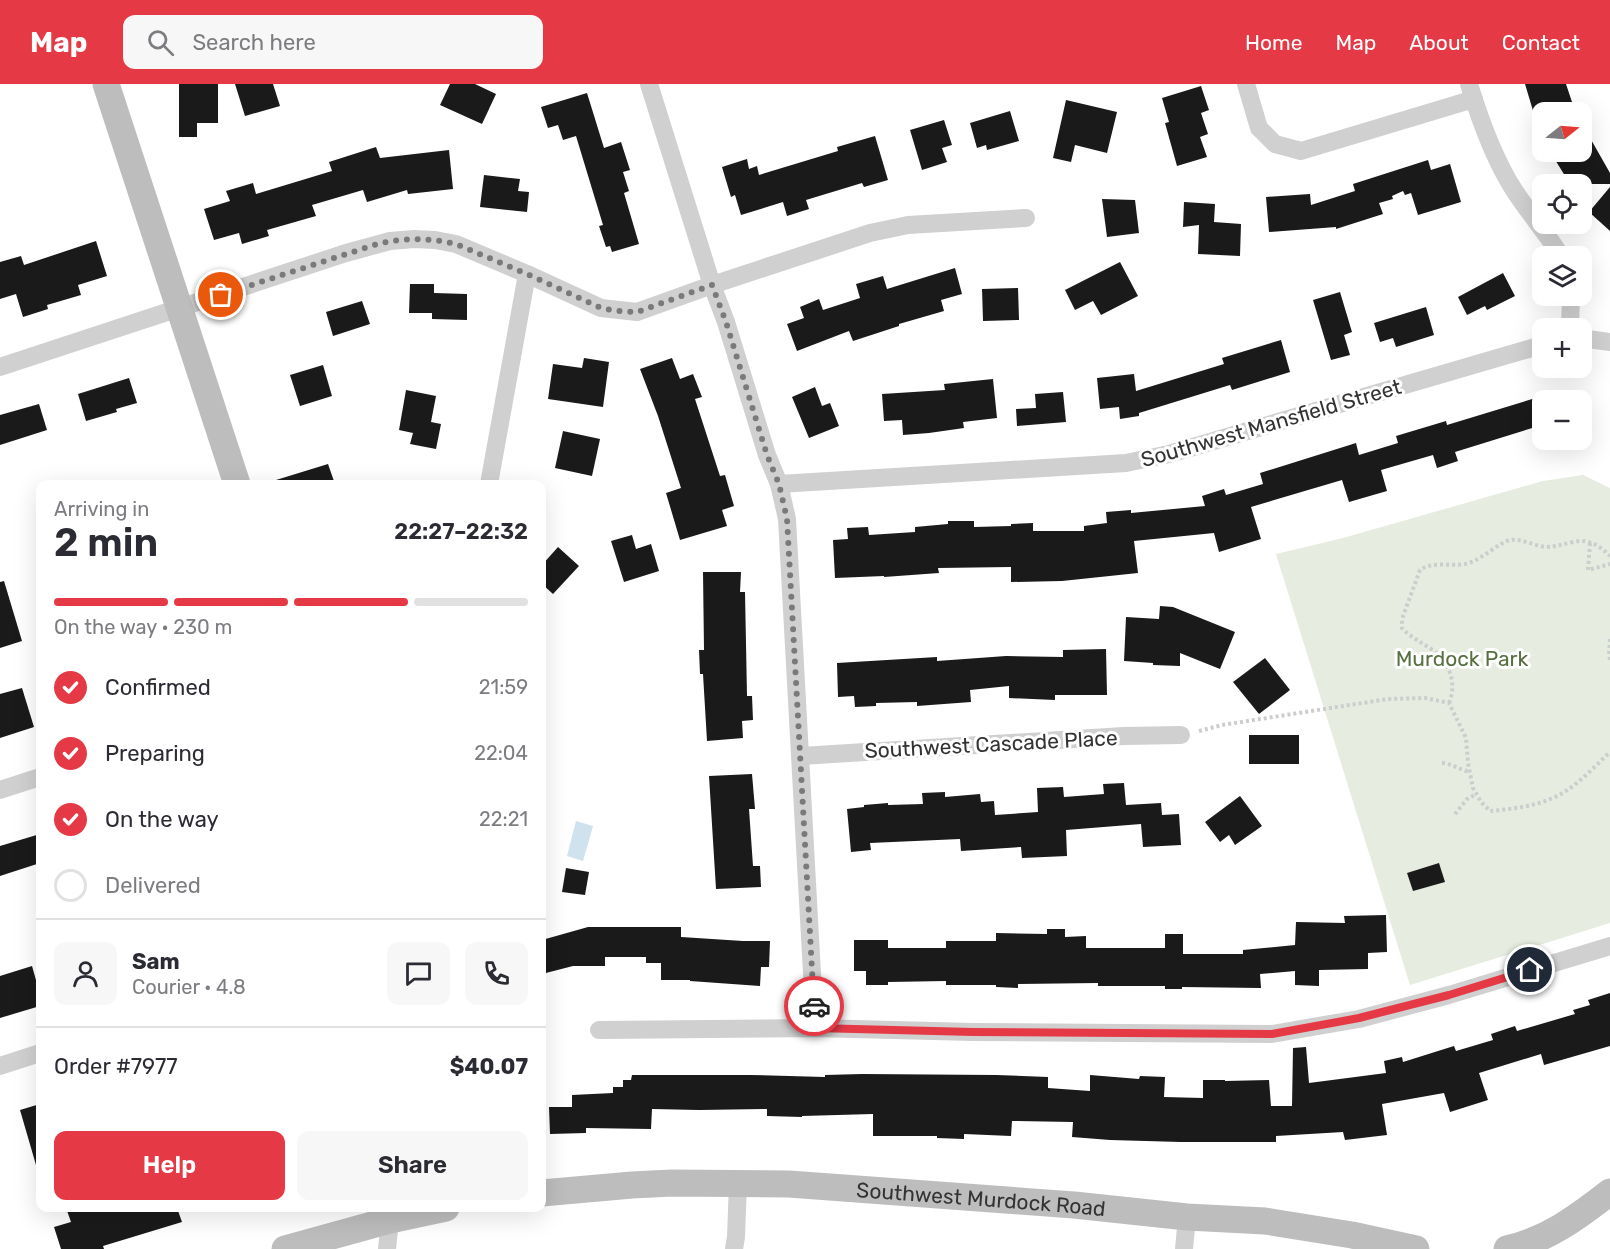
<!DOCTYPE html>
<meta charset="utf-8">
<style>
body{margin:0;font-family:Rubik,sans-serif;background:#f7f7f7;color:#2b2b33;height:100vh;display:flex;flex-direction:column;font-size:22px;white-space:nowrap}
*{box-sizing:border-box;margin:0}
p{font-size:20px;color:#7c7c81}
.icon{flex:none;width:33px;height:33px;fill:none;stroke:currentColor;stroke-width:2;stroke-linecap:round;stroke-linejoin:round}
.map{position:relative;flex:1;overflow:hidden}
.side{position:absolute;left:36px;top:396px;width:510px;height:732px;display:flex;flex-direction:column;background:#fff;border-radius:12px;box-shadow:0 6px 24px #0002}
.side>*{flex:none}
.needle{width:39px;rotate:73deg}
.fabs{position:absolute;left:1532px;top:18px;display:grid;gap:12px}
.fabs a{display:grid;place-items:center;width:60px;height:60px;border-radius:12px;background:#fff;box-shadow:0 6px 24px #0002;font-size:30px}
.pin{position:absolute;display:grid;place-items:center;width:51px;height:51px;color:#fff;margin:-26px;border:3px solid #fff;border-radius:50%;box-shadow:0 2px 6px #0007}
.courier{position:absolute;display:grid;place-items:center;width:60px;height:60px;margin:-30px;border:4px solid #e63946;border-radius:50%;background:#fff;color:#222;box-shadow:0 2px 8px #0007}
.headline em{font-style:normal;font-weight:600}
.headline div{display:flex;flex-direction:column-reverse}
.headline{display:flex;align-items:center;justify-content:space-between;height:102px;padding:0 18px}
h1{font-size:39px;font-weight:600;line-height:45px}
.bar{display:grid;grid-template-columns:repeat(4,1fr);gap:9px 6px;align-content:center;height:72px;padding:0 18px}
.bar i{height:8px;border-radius:4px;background:#e1e1e2}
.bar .on{background:#e63946}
.bar p{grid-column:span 4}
.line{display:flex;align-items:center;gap:15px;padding:0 18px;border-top:2px solid #e1e1e2}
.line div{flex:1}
.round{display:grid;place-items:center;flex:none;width:63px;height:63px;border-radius:12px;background:#f7f7f7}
ol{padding:0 18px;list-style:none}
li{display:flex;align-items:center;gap:18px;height:66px}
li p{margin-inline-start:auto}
li .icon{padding:6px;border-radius:50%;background:#e63946;color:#fff;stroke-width:4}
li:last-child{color:#7c7c81}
li i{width:33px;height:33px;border:3px solid #e1e1e2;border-radius:50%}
.cta{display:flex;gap:12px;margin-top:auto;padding:12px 18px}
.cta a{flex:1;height:69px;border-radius:12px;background:#e63946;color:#fff;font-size:24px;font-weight:600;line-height:69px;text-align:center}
.cta a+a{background:#f7f7f7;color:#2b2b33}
header{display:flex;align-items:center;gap:36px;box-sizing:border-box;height:84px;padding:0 30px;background:#e63946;color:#fff}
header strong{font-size:28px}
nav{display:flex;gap:33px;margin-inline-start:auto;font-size:21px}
.search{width:420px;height:54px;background:#f7f7f7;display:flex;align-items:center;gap:15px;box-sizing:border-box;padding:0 21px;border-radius:12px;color:#7c7c81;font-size:22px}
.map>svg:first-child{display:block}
.green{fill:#e6ecdf}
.water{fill:#cfe2ee}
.building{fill:#1a1a1a}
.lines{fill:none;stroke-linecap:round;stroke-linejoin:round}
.path{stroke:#cdcdcd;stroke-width:4;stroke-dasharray:3 3;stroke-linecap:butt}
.minor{stroke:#d0d0d0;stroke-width:18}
.secondary{stroke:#bdbdbd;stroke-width:27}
.done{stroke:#7a7a7a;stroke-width:6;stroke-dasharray:0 10.8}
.route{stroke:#e63946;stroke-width:8}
.labels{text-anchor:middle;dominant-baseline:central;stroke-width:6;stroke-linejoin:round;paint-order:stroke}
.street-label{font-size:21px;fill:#333;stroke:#fff}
.park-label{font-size:21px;fill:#56703f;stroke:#fff}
</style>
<header>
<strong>Map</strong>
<div class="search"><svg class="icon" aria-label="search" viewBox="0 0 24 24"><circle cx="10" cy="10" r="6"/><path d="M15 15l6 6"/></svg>Search here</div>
<nav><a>Home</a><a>Map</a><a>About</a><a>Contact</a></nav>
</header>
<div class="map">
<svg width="1610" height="1165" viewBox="0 0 1610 1165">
<rect width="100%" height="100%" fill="#fff"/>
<polygon class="green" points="1583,391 1610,404 1610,839 1410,901 1276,470 1343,454 1543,397"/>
<polygon class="water" points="576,737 593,742 583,777 567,772"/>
<g class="building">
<polygon points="179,0 218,0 218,39 197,39 197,53 179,53"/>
<polygon points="235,0 273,0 280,22 245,32"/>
<polygon points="450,0 475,0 496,10 482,40 440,21"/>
<polygon points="1525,0 1566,0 1572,18 1534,30"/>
<polygon points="1201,2 1209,26 1201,29 1208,50 1200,53 1207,73 1177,82 1165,39 1169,38 1162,14"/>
<polygon points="587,9 604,64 621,58 630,86 623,88 629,107 624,109 639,160 612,168 610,162 606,163 599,142 603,141 576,52 563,56 558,41 548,44 541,23"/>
<polygon points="1066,16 1117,28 1107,69 1075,61 1071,78 1053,74"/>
<polygon points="1010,27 1019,57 987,66 986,61 977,64 970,39"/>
<polygon points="944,36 952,61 942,64 947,78 922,86 910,46"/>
<polygon points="1581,38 1610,89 1610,100 1570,100 1554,74 1565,68 1581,68"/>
<polygon points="875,52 888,96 864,103 862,99 806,116 809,125 787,132 783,118 741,131 735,111 731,113 722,83 747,75 749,85 757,82 759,91 838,67 837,63"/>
<polygon points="376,63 380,74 449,66 453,105 408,110 407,106 367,118 363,106 312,121 316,132 267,146 269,152 242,160 239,149 214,156 204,125 230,117 226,107 253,99 256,110 332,87 329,78"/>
<polygon points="1428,76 1431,86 1450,80 1461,118 1418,131 1411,109 1405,111 1403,107 1392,112 1393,115 1379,119 1383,130 1336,145 1336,143 1269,148 1266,113 1310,110 1311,121 1355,107 1353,100"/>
<polygon points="484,91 520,95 518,107 529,108 527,128 480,123"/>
<polygon points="1610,103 1610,147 1589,128"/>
<polygon points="1102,115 1135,116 1139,149 1107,153"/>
<polygon points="1184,118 1215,120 1214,138 1241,140 1240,172 1198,170 1199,141 1183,143"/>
<polygon points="96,157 107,192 78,201 81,211 47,221 48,225 23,233 16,210 0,215 0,178 21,172 24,181"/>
<polygon points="1120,178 1138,212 1101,231 1093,217 1075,226 1065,206"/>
<polygon points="955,184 962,210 941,216 944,227 899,240 899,242 853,257 849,247 797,267 787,240 804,234 800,223 819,215 823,226 860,214 856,200 883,192 887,205"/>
<polygon points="1503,189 1515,212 1487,226 1485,222 1467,231 1458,213"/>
<polygon points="410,200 434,200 434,209 467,210 467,236 432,235 432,229 409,229"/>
<polygon points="1018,204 1019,236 983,237 982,205"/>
<polygon points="1340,208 1352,248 1344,251 1350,271 1331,276 1313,216"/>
<polygon points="362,217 370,240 333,252 326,228"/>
<polygon points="1426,223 1434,251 1396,263 1393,254 1380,258 1374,239"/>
<polygon points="1281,256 1290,288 1232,306 1230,301 1139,329 1139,332 1120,335 1119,323 1100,325 1097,294 1134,290 1136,307 1224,280 1222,274"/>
<polygon points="584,274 609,278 603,323 548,315 553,280 582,284"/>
<polygon points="672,274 680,295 693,290 702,313 695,315 720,392 725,391 734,422 722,426 727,442 680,456 666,409 681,404 658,332 640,285"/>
<polygon points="323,281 332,312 300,322 290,291"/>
<polygon points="129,294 137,319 116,325 117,328 86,337 78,310"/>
<polygon points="993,295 997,334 963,338 964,344 929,349 903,351 902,336 884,337 882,310 945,306 944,300"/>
<polygon points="815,303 822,322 830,319 839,342 809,354 792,313"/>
<polygon points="406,306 436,312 431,338 441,340 436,365 410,360 413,349 399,346"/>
<polygon points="1063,308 1066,338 1017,342 1016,325 1036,324 1035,310"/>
<polygon points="1542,312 1542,341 1455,368 1458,377 1437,384 1433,371 1381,386 1387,407 1349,418 1342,396 1251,423 1261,455 1219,468 1214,449 1134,457 1138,489 1062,497 1011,498 1011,483 938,484 939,489 884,493 884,492 835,494 833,456 848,455 847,444 868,443 869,451 915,448 915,443 948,440 948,437 974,437 974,443 1011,442 1011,440 1033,439 1033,447 1084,447 1084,442 1107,439 1106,428 1131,426 1131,429 1205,422 1202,412 1224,405 1226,411 1263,400 1260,389 1356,359 1359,371 1398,359 1396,352 1446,337 1447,341"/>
<polygon points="39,320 47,346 0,361 0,331"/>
<polygon points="563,347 600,355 592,392 555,384"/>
<polygon points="328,380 335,400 276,400 276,396"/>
<polygon points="632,451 636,465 651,460 659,487 624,498 611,457"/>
<polygon points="558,463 579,482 553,510 542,500 542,481"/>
<polygon points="703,488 741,488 740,508 745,508 747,612 752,612 753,636 742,637 743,654 707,657 703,590 700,590 699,566 704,566"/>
<polygon points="4,497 22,557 0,564 0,498"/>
<polygon points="1160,522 1173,523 1235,548 1220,585 1180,569 1180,582 1153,581 1153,579 1124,577 1126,533 1159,535"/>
<polygon points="1106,565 1107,611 1055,611 1055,616 1009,614 1009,602 970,606 971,618 917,622 917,618 876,619 876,622 855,623 854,612 838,613 837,579 937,573 937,577 1006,572 1063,573 1063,566"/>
<polygon points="1265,574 1290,606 1259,630 1233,598"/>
<polygon points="22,604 34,643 0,654 0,610"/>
<rect x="1249" y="651" width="50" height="29"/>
<polygon points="752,690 755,725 749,725 753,782 760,782 761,803 716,805 709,692"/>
<polygon points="1124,699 1126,721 1161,719 1162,731 1179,730 1181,761 1143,763 1141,740 1066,746 1067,772 1022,774 1021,763 961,767 960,755 870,759 871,766 851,768 847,725 864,723 864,721 888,719 888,721 923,720 922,709 945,708 945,713 980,710 981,718 994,717 995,731 1038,728 1037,704 1063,703 1064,713 1104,710 1103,700"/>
<polygon points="1240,712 1262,742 1235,761 1229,751 1220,758 1205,738"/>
<polygon points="40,750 40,779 0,792 0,762"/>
<polygon points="1439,779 1445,798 1413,807 1407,789"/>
<polygon points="566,784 589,788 585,811 562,808"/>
<polygon points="1386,831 1387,868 1368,869 1368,885 1319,886 1319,902 1295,901 1295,887 1260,890 1261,904 1182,903 1182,905 1165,905 1165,902 1098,902 1098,899 1018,900 1018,904 996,903 996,901 946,901 946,897 888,898 888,901 866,901 866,887 854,887 854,856 888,856 888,864 946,864 946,857 996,857 996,849 1047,850 1047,845 1065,845 1065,853 1086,852 1086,864 1165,864 1165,850 1183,850 1183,870 1243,870 1243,866 1295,861 1296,838 1345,839 1344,832"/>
<polygon points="588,843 681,843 681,853 743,857 770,857 769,883 761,883 760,902 690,897 690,896 661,896 661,879 646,879 646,873 605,873 605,882 573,882 542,890 542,856"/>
<polygon points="32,882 40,910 40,922 0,934 0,892"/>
<polygon points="1610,909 1610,962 1544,981 1541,970 1479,989 1488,1016 1450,1028 1444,1009 1382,1020 1387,1051 1345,1056 1343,1048 1276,1052 1276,1058 1181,1058 1110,1056 1072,1053 1073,1038 1012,1037 1011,1052 964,1050 964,1055 937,1054 937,1052 873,1052 873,1030 802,1032 802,1033 767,1032 767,1025 699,1026 652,1025 651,1045 586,1044 586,1049 550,1050 549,1023 572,1023 572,1011 613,1009 613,1003 623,1003 623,996 631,996 632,991 750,991 825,993 825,991 862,990 996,991 1048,993 1048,1004 1090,1007 1090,991 1139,995 1140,992 1165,993 1164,1013 1203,1014 1203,996 1225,996 1225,997 1269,996 1271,1022 1292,1022 1293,964 1306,963 1309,999 1386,989 1384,977 1402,973 1403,978 1454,962 1456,967 1493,956 1491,950 1515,942 1517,947 1575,930 1573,926 1590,921 1588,916"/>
<polygon points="40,1020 40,1080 36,1081 20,1026"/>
<polygon points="66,1124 177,1124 182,1138 103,1162 104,1165 61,1165 54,1143 71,1138"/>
</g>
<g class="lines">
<g class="path">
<polyline points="1590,459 1588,486 1610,480"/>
<polyline points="1610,555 1609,571 1610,576"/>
<path d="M1449 619C1457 600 1450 580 1434 567 1423 559 1411 554 1402 544V535L1420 486C1433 476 1454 484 1469 479 1482 475 1500 458 1510 456 1521 454 1534 462 1546 463 1556 463 1563 460 1573 458 1588 454 1600 462 1610 472"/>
<path d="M1199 647 1222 641 1388 615 1425 614 1449 619 1466 654 1468 679 1473 704 1481 718 1490 727C1513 725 1538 722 1559 711 1578 701 1594 683 1610 668"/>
<path d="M1442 679C1451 679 1460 686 1470 688"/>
<polyline points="1455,730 1467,715 1476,710"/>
</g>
<g class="minor">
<polyline points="649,0 712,201 726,238 767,371 779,400 787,435 815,944"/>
<polyline points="1246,0 1259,44 1275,60 1301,67 1474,15"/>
<path d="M1469 0C1480 36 1494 75 1514 106 1527 126 1542 144 1555 163L1561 172"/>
<polyline points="1570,244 1571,212"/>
<polyline points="1581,254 1610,258"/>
<polyline points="0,283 346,169 390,157 414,155 435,156 456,160 527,190 601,224 637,228 712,201 870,149 908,141 1026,134"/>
<polyline points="489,400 527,190"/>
<polyline points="779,400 1126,379 1169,370 1542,261"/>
<polyline points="801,672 1124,652 1181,651"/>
<polyline points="0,706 40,693"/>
<polyline points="599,946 815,944 973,948 1272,950 1359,935 1449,911 1610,862"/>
<polyline points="0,982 40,969"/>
<polyline points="387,1165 390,1136"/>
<polyline points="734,1165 736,1153 738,1099"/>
<polyline points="1184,1165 1187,1133"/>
</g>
<g class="secondary">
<polyline points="106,0 237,400"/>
<path id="s1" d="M542 1109 632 1101 672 1099 789 1100 1074 1121 1187 1133 1265 1137 1352 1151 1416 1165"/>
<polyline points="285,1165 390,1136 446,1124"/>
<path d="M1507 1165C1547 1156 1578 1133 1610 1108"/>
</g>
</g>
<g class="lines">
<polyline class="done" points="221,211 374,161 390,157 414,155 435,156 456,160 527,190 601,224 618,227 637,228 712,201 726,238 767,371 779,400 787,435 814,922"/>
<polyline class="route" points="814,922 815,944 973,948 1272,950 1359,934 1449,911 1530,886"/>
</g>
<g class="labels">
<g class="street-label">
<text transform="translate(1271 339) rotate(-16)">Southwest Mansfield Street</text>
<text transform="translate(991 660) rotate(-3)">Southwest Cascade Place</text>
<text stroke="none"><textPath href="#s1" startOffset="440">Southwest Murdock Road</textPath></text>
</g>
<g class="park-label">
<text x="1462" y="574">Murdock Park</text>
</g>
</g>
</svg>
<div class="fabs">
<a><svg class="needle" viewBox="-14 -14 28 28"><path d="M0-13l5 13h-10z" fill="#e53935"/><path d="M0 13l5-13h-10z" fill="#7c7c81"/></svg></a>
<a><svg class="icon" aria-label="locate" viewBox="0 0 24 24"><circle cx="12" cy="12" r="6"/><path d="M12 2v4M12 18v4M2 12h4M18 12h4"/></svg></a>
<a><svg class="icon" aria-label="layers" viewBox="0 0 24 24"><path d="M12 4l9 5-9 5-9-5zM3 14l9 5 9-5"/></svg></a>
<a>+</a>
<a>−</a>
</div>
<div class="pin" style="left:221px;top:211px;background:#ea580c"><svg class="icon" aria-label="bag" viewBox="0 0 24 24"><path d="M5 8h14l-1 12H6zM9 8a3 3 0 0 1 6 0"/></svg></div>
<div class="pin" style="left:1530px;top:886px;background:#1f2937"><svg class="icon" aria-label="home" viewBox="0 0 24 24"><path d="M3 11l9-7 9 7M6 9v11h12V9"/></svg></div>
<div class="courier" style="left:814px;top:922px"><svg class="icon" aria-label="car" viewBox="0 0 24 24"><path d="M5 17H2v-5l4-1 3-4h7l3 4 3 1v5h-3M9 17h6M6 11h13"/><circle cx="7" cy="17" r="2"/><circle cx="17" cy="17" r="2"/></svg></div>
<section class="side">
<div class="headline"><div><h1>2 min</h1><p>Arriving in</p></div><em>22:27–22:32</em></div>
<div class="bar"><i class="on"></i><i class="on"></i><i class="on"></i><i></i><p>On the way · 230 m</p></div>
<ol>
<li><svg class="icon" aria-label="check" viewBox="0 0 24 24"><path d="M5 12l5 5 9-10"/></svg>Confirmed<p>21:59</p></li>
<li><svg class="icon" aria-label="check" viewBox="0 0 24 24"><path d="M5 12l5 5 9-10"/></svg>Preparing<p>22:04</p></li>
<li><svg class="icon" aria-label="check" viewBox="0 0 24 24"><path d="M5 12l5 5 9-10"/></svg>On the way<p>22:21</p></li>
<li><i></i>Delivered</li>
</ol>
<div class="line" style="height:108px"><a class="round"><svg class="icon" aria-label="person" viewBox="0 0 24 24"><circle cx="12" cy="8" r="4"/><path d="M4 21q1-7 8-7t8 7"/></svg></a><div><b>Sam</b><p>Courier · 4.8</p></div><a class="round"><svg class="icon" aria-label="chat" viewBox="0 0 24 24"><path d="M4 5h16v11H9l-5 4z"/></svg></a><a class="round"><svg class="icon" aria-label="phone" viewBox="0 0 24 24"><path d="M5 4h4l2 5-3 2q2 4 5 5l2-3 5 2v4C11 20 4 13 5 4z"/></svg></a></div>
<div class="line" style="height:78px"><div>Order #7977</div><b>$40.07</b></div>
<div class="cta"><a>Help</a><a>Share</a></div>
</section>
</div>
